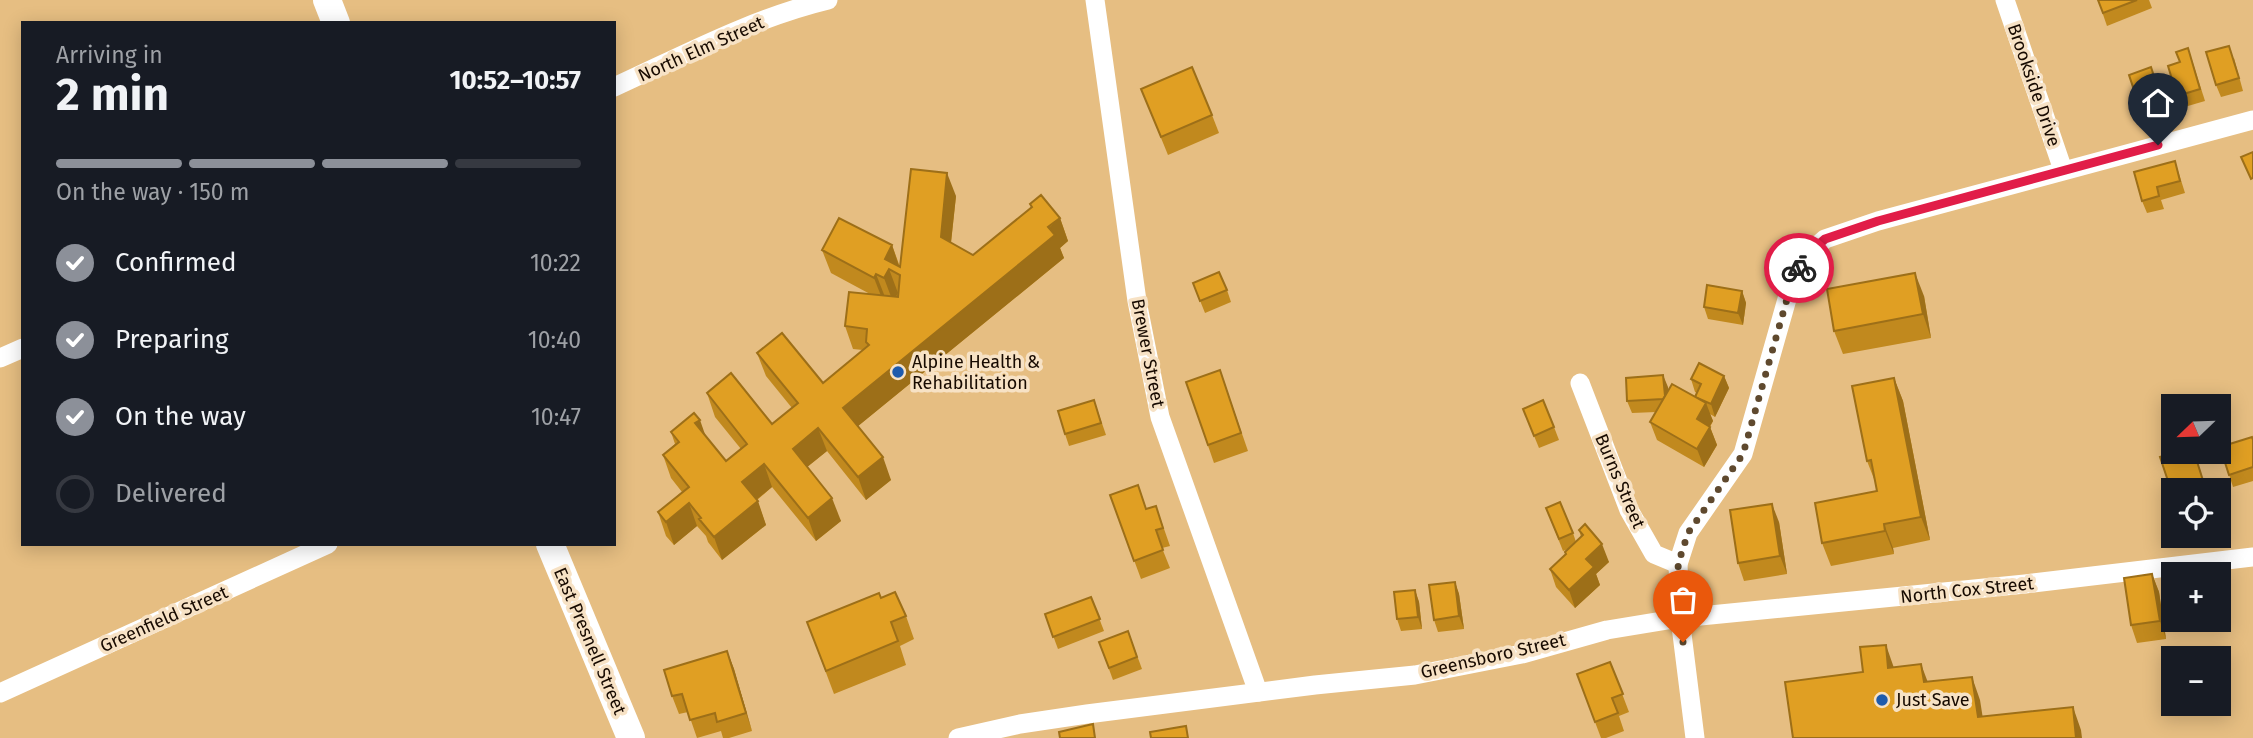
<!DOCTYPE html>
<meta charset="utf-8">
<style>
body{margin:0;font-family:"Fira Sans",sans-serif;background:#242831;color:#f1f3f6;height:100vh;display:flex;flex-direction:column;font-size:26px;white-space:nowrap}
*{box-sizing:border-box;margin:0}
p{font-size:23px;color:#9ea1a6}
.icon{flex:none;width:38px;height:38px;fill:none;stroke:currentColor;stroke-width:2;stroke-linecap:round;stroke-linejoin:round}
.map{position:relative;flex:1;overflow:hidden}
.side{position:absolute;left:21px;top:21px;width:595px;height:525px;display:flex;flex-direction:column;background:#171b24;border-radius:0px;box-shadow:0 4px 18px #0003}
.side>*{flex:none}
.needle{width:46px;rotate:247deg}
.fabs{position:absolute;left:2161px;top:394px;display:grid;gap:14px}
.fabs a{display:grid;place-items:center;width:70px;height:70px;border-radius:0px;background:#171b24;box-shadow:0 4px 18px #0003;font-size:35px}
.pin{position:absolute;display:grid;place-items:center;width:60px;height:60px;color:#fff;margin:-72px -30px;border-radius:50% 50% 50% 0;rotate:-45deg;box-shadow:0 0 7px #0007}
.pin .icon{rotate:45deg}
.courier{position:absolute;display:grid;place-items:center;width:70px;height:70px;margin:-35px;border:5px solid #e11d48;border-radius:50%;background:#fff;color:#222;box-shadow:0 2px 9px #0007}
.summary em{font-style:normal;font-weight:700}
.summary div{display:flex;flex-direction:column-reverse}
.summary{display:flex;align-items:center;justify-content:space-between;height:119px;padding:0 35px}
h1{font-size:46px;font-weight:700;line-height:52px}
.bar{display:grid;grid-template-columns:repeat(4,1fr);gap:10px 7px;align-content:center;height:84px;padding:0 35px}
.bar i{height:9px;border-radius:5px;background:#363941}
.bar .active{background:#8c9099}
.bar p{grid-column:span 4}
ol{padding:0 35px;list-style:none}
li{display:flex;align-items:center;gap:21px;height:77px}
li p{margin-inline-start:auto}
li .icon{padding:7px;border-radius:50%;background:#8c9099;color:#fff;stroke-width:4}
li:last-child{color:#9ea1a6}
li i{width:38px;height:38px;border:4px solid #363941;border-radius:50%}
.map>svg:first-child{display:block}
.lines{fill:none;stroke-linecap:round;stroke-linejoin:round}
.street{stroke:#fff;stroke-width:19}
.secondary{stroke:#fff;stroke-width:28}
.wall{fill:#c1891e}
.shaded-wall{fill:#9d6f18}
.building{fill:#e09f23;stroke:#9d6f18;stroke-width:2}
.done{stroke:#5f492e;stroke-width:7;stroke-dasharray:0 12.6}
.route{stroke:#e11d48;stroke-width:9}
.poi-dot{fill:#1e5bac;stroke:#f7e2c5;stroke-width:2.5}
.labels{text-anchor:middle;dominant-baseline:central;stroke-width:7;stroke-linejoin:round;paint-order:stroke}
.street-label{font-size:18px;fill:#170a00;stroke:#f7e2c5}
.poi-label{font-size:18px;fill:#170a00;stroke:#f7e2c5;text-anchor:start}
</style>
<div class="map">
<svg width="2253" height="738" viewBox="0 0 2253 738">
<rect width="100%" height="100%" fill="#e6be82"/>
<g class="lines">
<g class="street">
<polyline points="1095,0 1137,301 1160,417 1258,692"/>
<polyline points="2005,0 2063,170"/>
<path d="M614 87C684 55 753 18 828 0"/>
<polyline points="0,358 23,348"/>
<polyline points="1580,383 1629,510 1654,554 1678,564"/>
<polyline points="0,693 328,544"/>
<polyline points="958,738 1020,724 1087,714 1315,685 1415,675 1522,654 1607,630 1680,618 1678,564 1688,533 1743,454 1793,278 1809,253 1825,239 1878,221 2253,120"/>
<polyline points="1695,738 1680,618 2025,584 2253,557"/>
</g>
<g class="secondary">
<polyline points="327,0 336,23"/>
<polyline points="550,544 631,738"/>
</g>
</g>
<g class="wall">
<polygon points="2098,0 2149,0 2152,8 2107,26"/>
<polygon points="2234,58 2243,91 2221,97 2216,85"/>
<polygon points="2192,60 2205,101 2181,108 2177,96"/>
<polygon points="2151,67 2167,113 2144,120 2129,75"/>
<polygon points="1141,89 1212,115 1219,133 1168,155"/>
<polygon points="2175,161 2185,193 2161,200 2164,209 2147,213 2142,201"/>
<polygon points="956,196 951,243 973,255 1031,208 1030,204 1060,218 1068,241 1060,248 1064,258 858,426 891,480 866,500 827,451 807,467 841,521 816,541 772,487 757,500 766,525 722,560 708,542 706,536 697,526 674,545 666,536 658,512 682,492 671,478 663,455 675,444 671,432 705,436 726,461 741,449 715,417 707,393 772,424 792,408 766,376 757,353 823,383 863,350 853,349 845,326 870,294 831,273 822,250 892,245 900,267"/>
<polygon points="1193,283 1227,290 1231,302 1205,313"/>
<polygon points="1742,291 1746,303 1743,325 1708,319 1704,307"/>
<polygon points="1924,296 1931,338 1843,354 1834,331"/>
<polygon points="1220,370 1248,451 1214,463 1186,382"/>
<polygon points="1724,376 1729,388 1715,417 1710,414 1713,421 1710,427 1717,445 1704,467 1657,440 1650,422 1656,412 1632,413 1627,401 1668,387 1668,391 1695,397 1697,393 1695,392 1691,379"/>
<polygon points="1894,378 1903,401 1930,540 1893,548 1894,554 1831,566 1822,543 1877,491 1876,484 1867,461"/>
<polygon points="1094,400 1106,435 1069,446 1065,434"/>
<polygon points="1523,409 1554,427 1559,440 1539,448"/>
<polygon points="2253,440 2253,481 2233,487 2220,447"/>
<polygon points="1110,495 1146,509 1156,506 1170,546 1162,548 1170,568 1141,579"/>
<polygon points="1546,508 1573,533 1576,542 1581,537 1579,530 1609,562 1596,574 1600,585 1575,608 1556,587 1550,569 1566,554 1568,549 1563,551"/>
<polygon points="1779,522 1787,574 1744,581 1738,563"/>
<polygon points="2152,574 2159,592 2166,639 2137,643 2131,625"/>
<polygon points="1455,582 1459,594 1464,629 1438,632 1434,620"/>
<polygon points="1415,590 1419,602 1422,629 1401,631 1397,619"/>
<polygon points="1091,597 1104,631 1058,649 1045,614"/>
<polygon points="881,598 906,616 914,639 900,646 906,665 834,694 807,622"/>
<polygon points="1128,631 1142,669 1113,680 1099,642"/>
<polygon points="727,651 734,669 752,731 729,738 723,738 721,731 697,738 688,712 679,714 672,696"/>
<polygon points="1610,662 1629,712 1619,716 1624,731 1606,738 1601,738 1577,674"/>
</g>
<g class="shaded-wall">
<polygon points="947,173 956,196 949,260 941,237"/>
<polygon points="1060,218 1068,241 1060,248 1064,258 852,431 843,408"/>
<polygon points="892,245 900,269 889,269 898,293 893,302 884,278 885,259"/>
<polygon points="1915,273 1924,296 1931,338 1923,314"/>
<polygon points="876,274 885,297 883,301 874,278"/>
<polygon points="1742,291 1746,303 1743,325 1738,313"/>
<polygon points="1663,375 1668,387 1670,411 1665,399"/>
<polygon points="1724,376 1729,388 1715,417 1711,404"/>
<polygon points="1894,378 1903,401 1930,540 1921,517"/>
<polygon points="1706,403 1713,421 1703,437 1697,419"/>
<polygon points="700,420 708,443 695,423"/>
<polygon points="1710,427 1717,445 1704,467 1697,449"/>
<polygon points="818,428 827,451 801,472 793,449"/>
<polygon points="883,457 891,480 866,500 858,477"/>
<polygon points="764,464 772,487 750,505 742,482"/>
<polygon points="832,498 841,521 816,541 808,518"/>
<polygon points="758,501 766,525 722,560 714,537"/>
<polygon points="689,503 697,526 674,545 666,522"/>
<polygon points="1772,504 1779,522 1787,574 1780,556"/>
<polygon points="1884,524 1893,548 1894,554 1885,531"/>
<polygon points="1602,544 1609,562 1596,574 1600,585 1575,608 1569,590 1586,559"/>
<polygon points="2152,574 2159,592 2166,639 2160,621"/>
<polygon points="1455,582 1459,594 1464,629 1459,616"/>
<polygon points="1415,590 1419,602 1422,629 1418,617"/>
<polygon points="1886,645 1894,668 1888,668"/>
<polygon points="727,651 734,669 752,731 746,713"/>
<polygon points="1921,664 1930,688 1924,682"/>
<polygon points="1972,677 1980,700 1986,738 1978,717"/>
<polygon points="2073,707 2081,730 2082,738 2076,738"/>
</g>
<g class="building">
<polygon points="2098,0 2137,0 2103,13"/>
<polygon points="2229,46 2239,78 2216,85 2206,52"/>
<polygon points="2188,48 2200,89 2177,96 2168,66 2180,62 2176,52"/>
<polygon points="1192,67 1212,115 1161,137 1141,89"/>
<polygon points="2151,67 2162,101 2140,108 2129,75"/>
<polygon points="2253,152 2253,178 2251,179 2241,157"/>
<polygon points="2175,161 2180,181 2157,187 2159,196 2142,201 2134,172"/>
<polygon points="911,169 947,173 941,237 973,255 1032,207 1030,204 1041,195 1060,218 1048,227 1055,235 843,408 883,457 858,477 818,428 793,449 832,498 808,518 764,464 742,482 758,501 714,537 699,519 701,518 689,503 666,522 658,512 689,487 663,455 679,442 671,432 694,413 700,420 695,423 726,461 747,444 707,393 731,373 772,424 798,403 757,353 782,333 823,383 869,345 866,342 867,329 845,326 849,292 898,297 900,275 889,269 884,278 876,274 874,278 822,250 839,218 892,245 885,259 900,267"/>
<polygon points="1219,272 1227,290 1200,301 1193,283"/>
<polygon points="1915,273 1923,314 1834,331 1827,289"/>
<polygon points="1707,285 1742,291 1738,313 1704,307"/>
<polygon points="1699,363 1724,376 1711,404 1695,397 1701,384 1691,379"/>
<polygon points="1220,370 1241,433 1208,445 1186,382"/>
<polygon points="1663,375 1665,396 1663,399 1627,401 1626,378"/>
<polygon points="1894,378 1921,517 1884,524 1885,531 1822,543 1815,503 1877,491 1871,460 1867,461 1852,386"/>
<polygon points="1672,384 1706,403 1697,419 1710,427 1697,449 1650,422"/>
<polygon points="1094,400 1101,423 1065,434 1058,411"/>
<polygon points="1543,400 1554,427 1534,436 1523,409"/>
<polygon points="2252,437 2253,440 2253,467 2229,475 2220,447"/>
<polygon points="2177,452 2194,452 2206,490 2174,490 2174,499 2160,457"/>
<polygon points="1138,485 1146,509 1156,506 1163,528 1156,530 1163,550 1134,561 1110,495"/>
<polygon points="1560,502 1573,533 1559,539 1546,508"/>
<polygon points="1772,504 1780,556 1738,563 1730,510"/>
<polygon points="1585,524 1602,544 1586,559 1594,567 1569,590 1550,569 1566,554 1565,552 1583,535 1579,530"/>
<polygon points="2152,574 2160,621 2131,625 2124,578"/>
<polygon points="1455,582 1459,616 1434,620 1429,585"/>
<polygon points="1415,590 1418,617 1397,619 1394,592"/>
<polygon points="895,592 906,616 891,622 898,641 826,671 807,622 879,593 881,598"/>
<polygon points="1091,597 1100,619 1053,637 1045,614"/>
<polygon points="1128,631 1137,657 1109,668 1099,642"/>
<polygon points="1886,645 1888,668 1921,664 1924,682 1972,677 1978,717 2073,707 2076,738 1793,738 1785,682 1863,672 1860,647"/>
<polygon points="727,651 746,713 717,722 715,713 690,720 682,694 672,696 664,670"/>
<polygon points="1610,662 1623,694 1612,698 1618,713 1595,722 1577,674"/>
<polygon points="1093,724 1095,738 1060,738 1059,732"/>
<polygon points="1186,726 1188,738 1151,738 1150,732"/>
</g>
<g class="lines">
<polyline class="done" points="1683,642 1678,564 1688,533 1743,454 1793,278 1799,268"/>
<polyline class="route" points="1799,268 1809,253 1825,239 1878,221 2158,145"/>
</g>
<g class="poi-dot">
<circle cx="898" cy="372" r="7"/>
<circle cx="1882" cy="700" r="7"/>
</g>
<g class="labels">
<g class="street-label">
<text transform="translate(701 49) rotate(-24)">North Elm Street</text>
<text transform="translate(2034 85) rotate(71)">Brookside Drive</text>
<text transform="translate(1148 353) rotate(79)">Brewer Street</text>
<text transform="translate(1620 481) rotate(67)">Burns Street</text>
<text transform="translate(1967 590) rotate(-6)">North Cox Street</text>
<text transform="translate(164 619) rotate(-24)">Greenfield Street</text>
<text transform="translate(590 641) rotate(67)">East Presnell Street</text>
<text transform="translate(1493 656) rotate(-13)">Greensboro Street</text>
</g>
<g class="poi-label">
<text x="912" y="362">Alpine Health &amp;<tspan x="912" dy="21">Rehabilitation</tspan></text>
<text x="1896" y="700">Just Save</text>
</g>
</g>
</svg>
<div class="fabs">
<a><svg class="needle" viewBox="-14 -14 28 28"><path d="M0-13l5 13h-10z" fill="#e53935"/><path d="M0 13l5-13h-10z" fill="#9ea1a6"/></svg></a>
<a><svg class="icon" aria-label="locate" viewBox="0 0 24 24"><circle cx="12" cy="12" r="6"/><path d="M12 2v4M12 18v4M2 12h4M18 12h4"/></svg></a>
<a>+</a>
<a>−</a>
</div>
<div class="pin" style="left:1683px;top:642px;background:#ea580c"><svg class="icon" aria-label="bag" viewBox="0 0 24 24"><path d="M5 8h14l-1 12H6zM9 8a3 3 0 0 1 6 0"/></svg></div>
<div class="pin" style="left:2158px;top:145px;background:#1f2937"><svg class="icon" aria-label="home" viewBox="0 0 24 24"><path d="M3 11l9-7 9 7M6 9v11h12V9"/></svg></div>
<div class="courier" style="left:1799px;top:268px"><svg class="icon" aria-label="bike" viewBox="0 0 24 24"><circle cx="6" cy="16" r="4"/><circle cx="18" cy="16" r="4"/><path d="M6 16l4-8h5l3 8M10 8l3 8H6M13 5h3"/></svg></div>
<section class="side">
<div class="summary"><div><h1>2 min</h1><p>Arriving in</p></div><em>10:52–10:57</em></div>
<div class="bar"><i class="active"></i><i class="active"></i><i class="active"></i><i></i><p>On the way · 150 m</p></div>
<ol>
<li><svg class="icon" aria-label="check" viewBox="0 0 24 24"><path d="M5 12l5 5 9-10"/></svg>Confirmed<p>10:22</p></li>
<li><svg class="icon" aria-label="check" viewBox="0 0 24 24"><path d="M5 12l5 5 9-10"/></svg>Preparing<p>10:40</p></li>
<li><svg class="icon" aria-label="check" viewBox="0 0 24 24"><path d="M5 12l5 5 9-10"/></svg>On the way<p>10:47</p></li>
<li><i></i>Delivered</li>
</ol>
</section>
</div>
